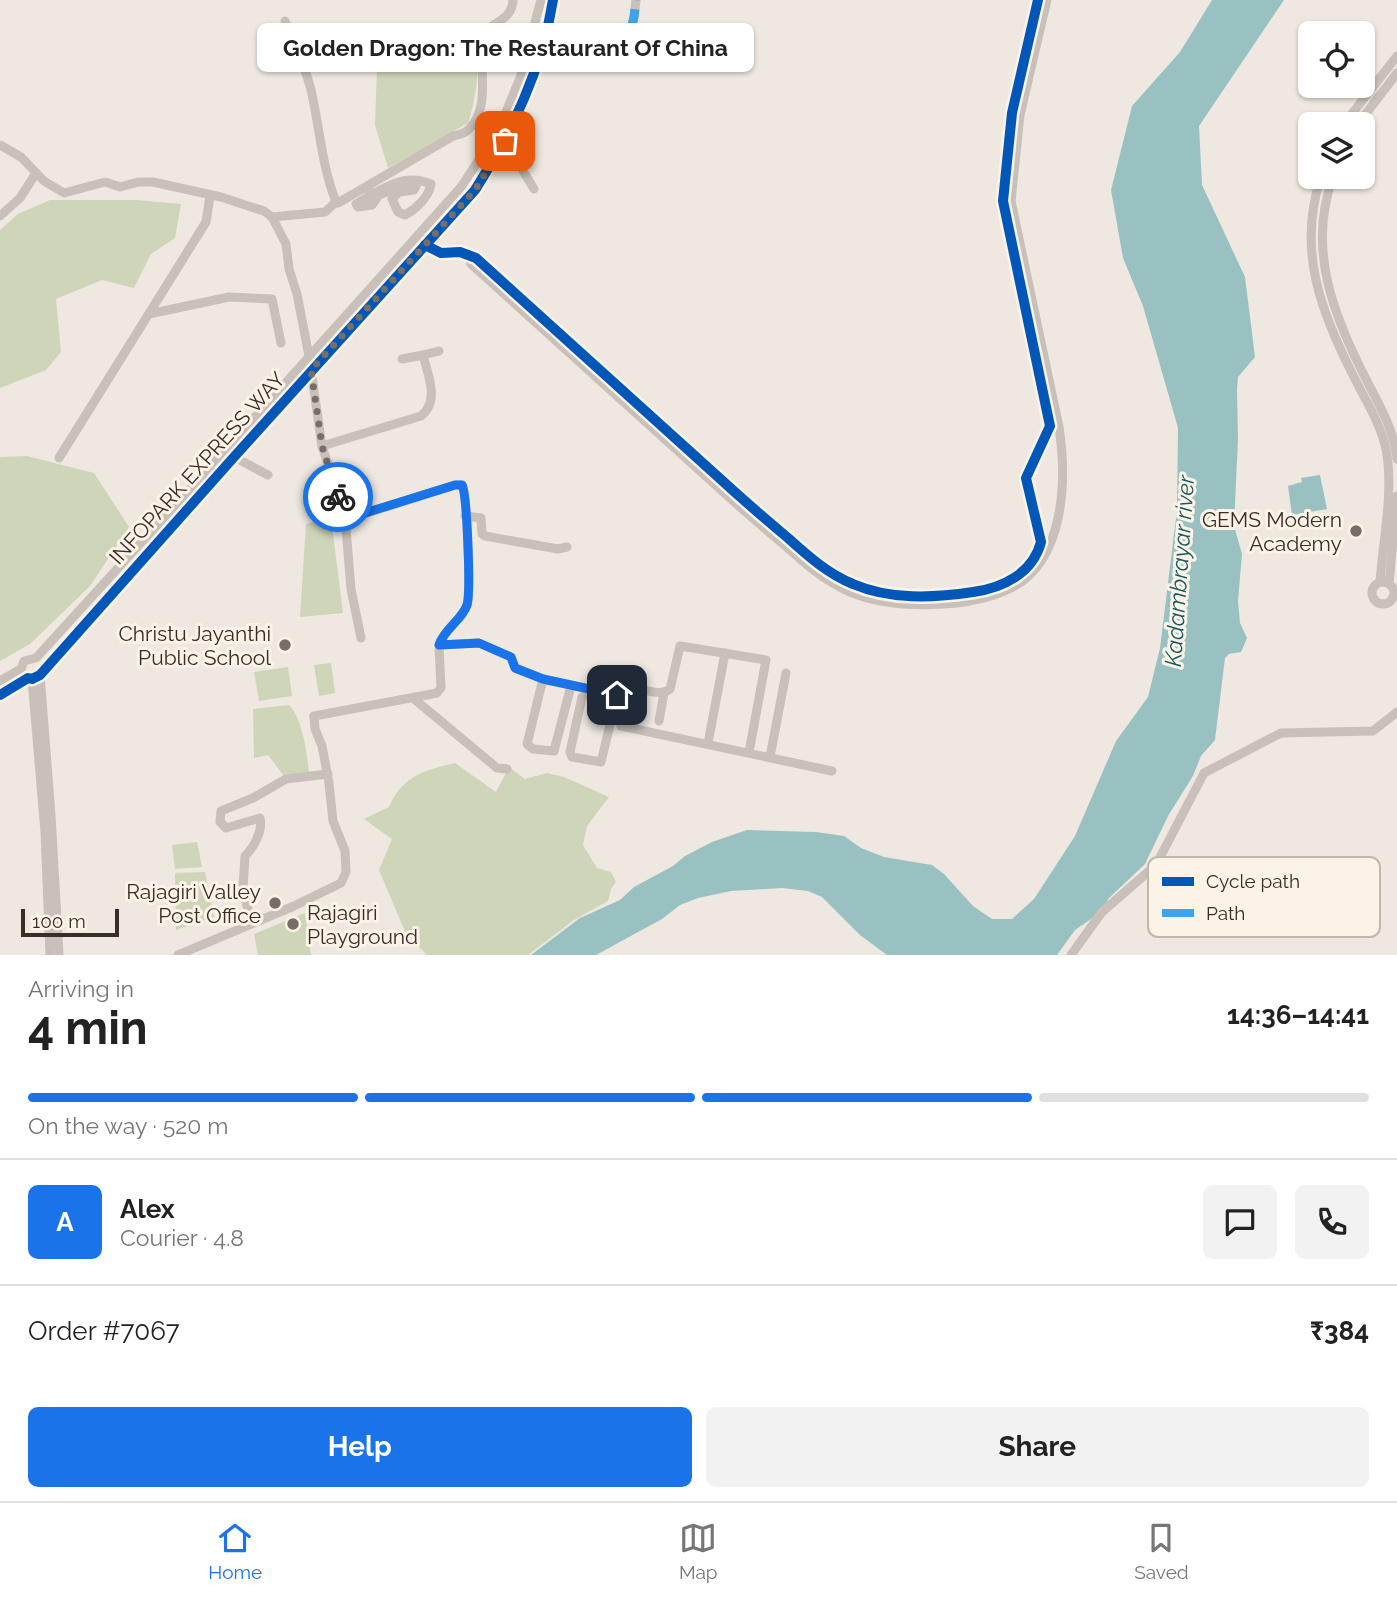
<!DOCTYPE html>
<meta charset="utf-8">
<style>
body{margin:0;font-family:Raleway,sans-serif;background:#f2f2f2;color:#222;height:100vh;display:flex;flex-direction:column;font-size:26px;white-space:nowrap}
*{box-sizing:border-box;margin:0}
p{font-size:23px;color:#767676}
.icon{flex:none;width:38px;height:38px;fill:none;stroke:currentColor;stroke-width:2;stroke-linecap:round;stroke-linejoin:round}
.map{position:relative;height:955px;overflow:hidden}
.panel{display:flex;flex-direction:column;background:#fff;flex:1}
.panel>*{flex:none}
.fabs{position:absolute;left:1298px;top:21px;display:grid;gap:14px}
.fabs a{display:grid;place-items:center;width:77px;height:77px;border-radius:10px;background:#fff;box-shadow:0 2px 5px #0004;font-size:35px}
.scale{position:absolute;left:21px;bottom:18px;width:98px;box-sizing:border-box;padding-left:7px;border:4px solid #392d27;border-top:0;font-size:19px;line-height:24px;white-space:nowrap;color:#392d27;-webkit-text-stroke:5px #fbf3e7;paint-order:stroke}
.pin{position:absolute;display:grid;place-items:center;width:60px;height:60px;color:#fff;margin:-30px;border-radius:14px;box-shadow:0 4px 10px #0006}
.courier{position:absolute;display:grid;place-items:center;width:70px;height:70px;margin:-35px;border:5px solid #1a73e8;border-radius:50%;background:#fff;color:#222;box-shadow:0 2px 9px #0007}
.bubble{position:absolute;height:49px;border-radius:10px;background:#fff;box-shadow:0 2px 5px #0004;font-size:23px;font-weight:700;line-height:49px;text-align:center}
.headline em{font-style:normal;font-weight:700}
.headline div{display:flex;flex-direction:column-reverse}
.headline{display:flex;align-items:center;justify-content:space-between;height:119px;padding:0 28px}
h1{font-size:46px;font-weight:700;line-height:52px}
.bar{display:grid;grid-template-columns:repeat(4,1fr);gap:10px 7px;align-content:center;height:84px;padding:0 28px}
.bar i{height:9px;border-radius:5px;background:#e0e0e0}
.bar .on{background:#1a73e8}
.bar p{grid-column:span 4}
.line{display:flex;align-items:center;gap:18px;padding:0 28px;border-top:2px solid #e0e0e0}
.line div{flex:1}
.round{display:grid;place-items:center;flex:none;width:74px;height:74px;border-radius:10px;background:#f2f2f2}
.button{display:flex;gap:14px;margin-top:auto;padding:14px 28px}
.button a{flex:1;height:80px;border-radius:10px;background:#1a73e8;color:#fff;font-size:28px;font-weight:700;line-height:80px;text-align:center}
.button a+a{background:#f2f2f2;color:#222}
.dock{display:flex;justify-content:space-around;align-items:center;height:98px;border-top:2px solid #e0e0e0;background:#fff;font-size:19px;color:#767676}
.dock a{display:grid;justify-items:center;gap:4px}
.dock .on{color:#1a73e8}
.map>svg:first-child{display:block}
.green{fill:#cfd5b8}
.water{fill:#9ac1c2}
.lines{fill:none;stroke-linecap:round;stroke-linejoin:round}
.minor{stroke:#c8c0b9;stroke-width:9}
.quiet{stroke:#3fa3eb;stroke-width:9;stroke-dasharray:18 9;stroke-linecap:butt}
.cycleway-casing{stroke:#fbf3e7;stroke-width:15}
.cycleway{stroke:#0057b8;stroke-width:10}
.done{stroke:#786e68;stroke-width:7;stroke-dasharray:0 12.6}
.route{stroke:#1a73e8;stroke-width:9}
.poi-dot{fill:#786e68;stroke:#fbf3e7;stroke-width:2.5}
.labels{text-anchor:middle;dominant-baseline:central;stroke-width:6;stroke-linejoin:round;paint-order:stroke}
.street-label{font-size:21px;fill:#392d27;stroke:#fbf3e7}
.poi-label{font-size:21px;fill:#392d27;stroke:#fbf3e7;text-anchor:end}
.water-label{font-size:23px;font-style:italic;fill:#18585f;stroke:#fbf3e7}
.key{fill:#fbf3e7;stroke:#c1b8ad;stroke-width:2}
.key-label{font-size:19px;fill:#392d27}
</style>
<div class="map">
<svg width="1397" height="955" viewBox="0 0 1397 955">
<rect width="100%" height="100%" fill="#eee8e0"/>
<g class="green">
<path d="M477 35C479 68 478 91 468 123L388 168 375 125 378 39Z"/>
<polygon points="50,200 137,200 181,204 175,238 151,254 134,288 102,280 56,299 61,352 46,370 0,388 0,230 18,214"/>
<polygon points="27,456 94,473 129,527 90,586 30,644 0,661 0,457"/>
<polygon points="331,518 343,613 300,617 306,524"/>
<polygon points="331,663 335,693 319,696 314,665"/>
<polygon points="288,667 292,696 259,701 254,672"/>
<path d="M289 705C303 719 307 754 309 773L284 776 268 755 254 758 253 709Z"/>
<path d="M455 763 496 792 509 767 525 779 547 773 564 777 609 797 587 826 583 845 597 868 611 872 616 882 611 889 608 901 574 920 528 955H427L406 934 379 870 392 839 364 819 389 807C402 776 425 770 455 763Z"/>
<polygon points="197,842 202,867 175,869 172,845"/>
<polygon points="205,872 214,917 176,930 175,873"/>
<polygon points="305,913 311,955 258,955 254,934"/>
</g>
<g class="water">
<polygon points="1212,0 1284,0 1199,126 1202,185 1245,277 1255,357 1238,377 1237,390 1238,439 1234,526 1242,554 1238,601 1240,623 1247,638 1241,652 1229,654 1225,658 1215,740 1201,756 1193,776 1168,816 1145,864 1108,899 1106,906 1094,917 1075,930 1057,955 887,955 860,935 822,897 808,891 782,888 731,891 698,898 680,905 662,919 596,955 531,955 580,918 620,900 634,887 673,866 685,856 712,842 747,830 816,832 844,836 861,848 884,857 932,865 944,874 973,906 992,919 1012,919 1034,899 1075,836 1116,741 1148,697 1160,648 1177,510 1178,428 1143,306 1123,258 1111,190 1132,106 1180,52"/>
<polygon points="1320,475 1327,509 1292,515 1288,486 1302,482 1301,478"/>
</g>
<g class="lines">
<g class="minor">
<path d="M285 21C295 47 308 72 313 99 320 134 323 169 336 202L338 203 453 136C458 135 465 133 468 130 493 108 477 61 483 34 494 21 512 20 513 0"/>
<polyline points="625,53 634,17 636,0"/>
<polyline points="1344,124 1397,56"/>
<polyline points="1358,124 1397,73"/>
<polyline points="505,141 534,189"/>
<polyline points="0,145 21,157 44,181 64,193 105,182 120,187 138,182 153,182 221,197 264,211 272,217 286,244 289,269 297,294 309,356"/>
<path d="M1321 177C1296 251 1322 315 1356 381 1367 403 1381 425 1386 449 1394 492 1383 539 1380 582"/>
<path d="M1333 177C1307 248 1333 315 1366 379 1379 405 1394 429 1397 459"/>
<path d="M367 188 372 194C393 184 408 174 431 184 429 197 416 209 405 215L398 212 392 199 399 192 414 190 416 186 412 182 379 195 372 205 358 207 356 204 372 194"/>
<polyline points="0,216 20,198 36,173"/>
<polyline points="272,217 325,212 336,202"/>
<path d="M425 245 441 253 460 252 476 258C556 331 636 403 716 475 740 497 764 518 788 538 808 556 828 574 853 584 890 600 933 598 973 592 1003 588 1033 573 1041 542L1026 478 1050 426 1003 201 1012 113 1038 0"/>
<path d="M468 256 471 264C551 336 631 408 710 480 734 502 758 523 782 543 803 562 824 581 850 592 893 610 969 609 1011 588 1065 561 1067 480 1059 427L1011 201 1020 115 1047 0"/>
<polyline points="149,314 229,297 272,299 281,343"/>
<polyline points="402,359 423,355"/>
<path d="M311 370 322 446 345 516 354 517 455 485H462C467 494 471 592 467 605 462 620 444 629 439 645L479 643 511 657 515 668 543 679 626 697 621 726 832 771"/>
<path d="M322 446 421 416C440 401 428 375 423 355L439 351"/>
<polyline points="234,457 268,475"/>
<polyline points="59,458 206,222 210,196"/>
<polyline points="345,516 351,589 361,638"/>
<polyline points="465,516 481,518 482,534 485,536 558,549 567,547"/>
<circle cx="1383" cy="593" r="11"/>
<polyline points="1389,584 1397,496"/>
<polyline points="40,675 51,815 59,955"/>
<polyline points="32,679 45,832 50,955"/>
<polyline points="543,679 527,744 533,749 554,751 571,686"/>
<polyline points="0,681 21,669 24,661 36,658 222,454 461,187 498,131 520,78 541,0"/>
<polygon points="586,694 616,700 601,762 572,757 570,752 582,697"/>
<path d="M0 695 28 678 32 679 40 675 234 457 475 190C512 131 542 70 553 0"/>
<path d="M626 697C637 680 656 700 670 689L680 646 766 660 750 747"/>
<polyline points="413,698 497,768 507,769"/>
<polyline points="659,721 664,693"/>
<polyline points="709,738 725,653"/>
<polyline points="770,757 786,673"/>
<path d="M251 923 243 888 245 856C254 847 263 831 260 818L226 828 220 822 221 811 253 798 286 779 328 774"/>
<polyline points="178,955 294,906 341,883 346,872 345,851 333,821 329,783 322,746 315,729 314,716 437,693 441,688 439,645"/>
<polyline points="1071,955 1102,912 1156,865 1204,773 1281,733 1373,731 1397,712"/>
</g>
<polyline class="quiet" points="625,53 634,17 636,0"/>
<g class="cycleway-casing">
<g id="cycleway">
<path d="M425 245 441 253 460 252 476 258C556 331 636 403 716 475 740 497 764 518 788 538 808 556 828 574 853 584 890 600 933 598 973 592 1003 588 1033 573 1041 542L1026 478 1050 426 1003 201 1012 113 1038 0"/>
<path d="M0 695 28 678 32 679 40 675 234 457 475 190C512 131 542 70 553 0"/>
</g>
</g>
<use href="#cycleway" class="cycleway"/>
</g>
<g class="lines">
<polyline class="done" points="338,497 322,446 311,370 475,190 505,141"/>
<path class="route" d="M338 497 345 516 349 518 455 485H462C467 494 471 592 467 605 462 620 444 629 439 645L479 643 511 657 515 668 543 679 617 695"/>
</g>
<g class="poi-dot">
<circle cx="1356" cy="531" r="7"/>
<circle cx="285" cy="645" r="7"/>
<circle cx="275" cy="903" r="7"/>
<circle cx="293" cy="924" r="7"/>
</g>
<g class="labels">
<g class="street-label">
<text transform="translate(197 468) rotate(-48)">INFOPARK EXPRESS WAY</text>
</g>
<g class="poi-label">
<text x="1342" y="519">GEMS Modern<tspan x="1342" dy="24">Academy</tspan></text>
<text x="271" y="633">Christu Jayanthi<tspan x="271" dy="24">Public School</tspan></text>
<text x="261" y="891">Rajagiri Valley<tspan x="261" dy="24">Post Office</tspan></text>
<text x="307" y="912" text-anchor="start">Rajagiri<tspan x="307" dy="24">Playground</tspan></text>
</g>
<g class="water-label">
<text transform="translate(1179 571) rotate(-86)">Kadambrayar river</text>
</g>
</g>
<rect x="1148" y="857" width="232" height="80" rx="10" class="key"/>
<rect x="1162" y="877" width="32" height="9" fill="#0057b8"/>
<rect x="1162" y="909" width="32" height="8" fill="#3fa3eb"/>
<g class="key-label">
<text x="1206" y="888">Cycle path</text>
<text x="1206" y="920">Path</text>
</g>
</svg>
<div class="fabs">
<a><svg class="icon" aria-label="locate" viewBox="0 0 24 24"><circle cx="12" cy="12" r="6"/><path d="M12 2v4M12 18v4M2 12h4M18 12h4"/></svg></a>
<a><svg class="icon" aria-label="layers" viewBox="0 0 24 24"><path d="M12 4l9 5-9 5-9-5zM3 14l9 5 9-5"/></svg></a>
</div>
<div class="scale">100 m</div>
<div class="pin" style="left:505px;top:141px;background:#ea580c"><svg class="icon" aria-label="bag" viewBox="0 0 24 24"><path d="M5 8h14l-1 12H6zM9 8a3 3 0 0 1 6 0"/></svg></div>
<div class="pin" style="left:617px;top:695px;background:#1f2937"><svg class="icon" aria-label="home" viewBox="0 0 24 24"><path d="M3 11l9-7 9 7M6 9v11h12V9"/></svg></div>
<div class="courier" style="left:338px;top:497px"><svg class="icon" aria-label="bike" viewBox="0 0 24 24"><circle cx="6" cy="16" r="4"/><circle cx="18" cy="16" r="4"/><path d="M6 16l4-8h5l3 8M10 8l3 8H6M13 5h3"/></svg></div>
<div class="bubble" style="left:257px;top:23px;width:497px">Golden Dragon: The Restaurant Of China</div>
</div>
<section class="panel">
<div class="headline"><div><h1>4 min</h1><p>Arriving in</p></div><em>14:36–14:41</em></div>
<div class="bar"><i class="on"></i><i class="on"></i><i class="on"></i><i></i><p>On the way · 520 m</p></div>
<div class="line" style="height:126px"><b class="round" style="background:#1a73e8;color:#fff">A</b><div><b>Alex</b><p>Courier · 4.8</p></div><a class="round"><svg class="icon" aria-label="chat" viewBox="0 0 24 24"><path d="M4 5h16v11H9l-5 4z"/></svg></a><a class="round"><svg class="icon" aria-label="phone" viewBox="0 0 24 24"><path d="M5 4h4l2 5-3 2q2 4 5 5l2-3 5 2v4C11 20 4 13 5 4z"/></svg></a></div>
<div class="line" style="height:91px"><div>Order #7067</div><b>₹384</b></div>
<div class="button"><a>Help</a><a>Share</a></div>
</section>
<nav class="dock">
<a class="on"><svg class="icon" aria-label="home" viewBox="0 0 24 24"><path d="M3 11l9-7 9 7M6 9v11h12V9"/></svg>Home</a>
<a><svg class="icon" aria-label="map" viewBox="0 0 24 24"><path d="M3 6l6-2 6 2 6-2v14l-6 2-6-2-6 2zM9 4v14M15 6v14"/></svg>Map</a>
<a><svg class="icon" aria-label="saved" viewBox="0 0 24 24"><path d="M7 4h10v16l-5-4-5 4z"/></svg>Saved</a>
</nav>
